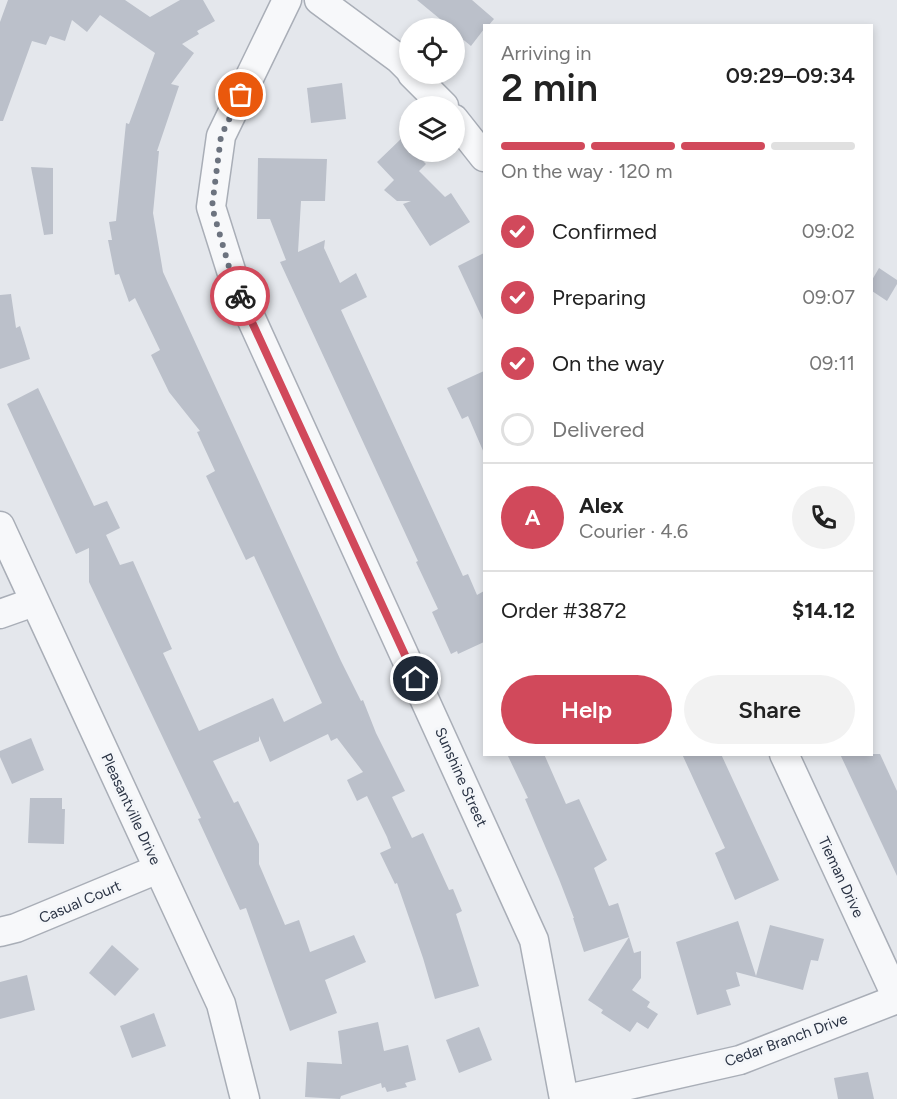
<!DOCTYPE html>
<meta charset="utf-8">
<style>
body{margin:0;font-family:Figtree,sans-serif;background:#f2f2f2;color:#222;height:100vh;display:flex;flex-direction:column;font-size:22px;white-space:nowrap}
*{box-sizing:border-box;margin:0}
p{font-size:20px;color:#767676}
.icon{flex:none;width:33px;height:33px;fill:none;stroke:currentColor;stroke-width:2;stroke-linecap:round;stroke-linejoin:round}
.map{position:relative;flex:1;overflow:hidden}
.drawer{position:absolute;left:483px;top:24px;width:390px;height:732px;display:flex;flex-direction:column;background:#fff;border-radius:0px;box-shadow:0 3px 9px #0003}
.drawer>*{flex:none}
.controls{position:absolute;left:399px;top:18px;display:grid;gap:12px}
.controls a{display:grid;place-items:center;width:66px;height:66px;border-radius:50%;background:#fff;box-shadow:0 3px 9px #0003;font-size:30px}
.pin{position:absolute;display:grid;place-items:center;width:51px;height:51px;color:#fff;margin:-26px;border:3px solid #fff;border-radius:50%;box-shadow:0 2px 6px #0007}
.courier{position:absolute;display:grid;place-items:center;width:60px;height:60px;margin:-30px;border:4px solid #d1495b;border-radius:50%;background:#fff;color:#222;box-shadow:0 2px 8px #0007}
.summary em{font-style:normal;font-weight:600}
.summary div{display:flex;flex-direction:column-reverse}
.summary{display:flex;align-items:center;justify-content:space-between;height:102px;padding:0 18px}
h1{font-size:39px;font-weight:600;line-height:45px}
.bar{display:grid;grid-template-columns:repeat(4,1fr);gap:9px 6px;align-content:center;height:72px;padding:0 18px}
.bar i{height:8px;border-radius:4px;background:#e0e0e0}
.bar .selected{background:#d1495b}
.bar p{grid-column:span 4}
.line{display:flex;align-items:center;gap:15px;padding:0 18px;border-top:2px solid #e0e0e0}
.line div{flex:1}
.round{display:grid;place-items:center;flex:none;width:63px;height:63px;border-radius:32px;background:#f2f2f2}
ol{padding:0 18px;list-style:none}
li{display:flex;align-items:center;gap:18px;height:66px}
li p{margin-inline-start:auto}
li .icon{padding:6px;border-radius:50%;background:#d1495b;color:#fff;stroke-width:4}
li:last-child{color:#767676}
li i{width:33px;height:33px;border:3px solid #e0e0e0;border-radius:50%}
.cta{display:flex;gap:12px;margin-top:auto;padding:12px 18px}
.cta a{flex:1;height:69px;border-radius:36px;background:#d1495b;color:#fff;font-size:24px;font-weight:600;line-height:69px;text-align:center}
.cta a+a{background:#f2f2f2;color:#222}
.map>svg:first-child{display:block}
.building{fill:#bbc0ca}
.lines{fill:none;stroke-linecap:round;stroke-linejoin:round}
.street-casing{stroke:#a9aeb7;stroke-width:31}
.street{stroke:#f7f8fa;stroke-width:28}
.done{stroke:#6c737f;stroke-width:6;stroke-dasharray:0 10.8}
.route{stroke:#d1495b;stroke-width:8}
.labels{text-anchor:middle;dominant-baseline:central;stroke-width:6;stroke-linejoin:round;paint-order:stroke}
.street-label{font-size:15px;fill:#2b3445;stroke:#f4f6f9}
</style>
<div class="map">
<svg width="897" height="1099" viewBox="0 0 897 1099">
<rect width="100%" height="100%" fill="#e4e7ec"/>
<g class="building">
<polygon points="8,0 125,0 150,17 180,0 203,0 215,21 197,31 199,34 182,44 194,53 171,84 179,86 157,151 159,151 153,213 163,272 341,661 361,701 363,700 376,733 405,791 392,797 412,838 423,833 449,890 453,889 462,911 456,914 479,986 435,999 423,958 397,883 395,884 380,853 391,848 387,837 367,796 357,801 347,780 363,772 337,738 331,741 328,734 270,762 259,736 259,741 213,761 234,803 238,801 259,844 259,864 285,925 299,920 310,952 354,935 366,962 325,980 337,1013 290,1031 246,908 240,910 198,819 201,818 89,582 89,548 76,554 7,404 38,388 94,506 107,501 120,528 106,535 120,565 133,561 172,649 163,653 199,731 273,698 284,722 322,703 254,556 246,560 206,476 215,471 197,432 200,431 169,392 151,355 160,350 135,298 129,302 119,274 115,275 108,240 112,240 109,222 116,221 126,123 129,124 155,53 100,15 87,32 72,20 65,41 50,36 46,45 32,41 3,121 0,121 0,22"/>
<polygon points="417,0 472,0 494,19 488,26 484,26 484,29 471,46 454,32 454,28 451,28"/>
<polygon points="342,83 346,119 311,123 307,88"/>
<polygon points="402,138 410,146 410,152 414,152 426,164 419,171 445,197 451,193 470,222 430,246 403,204 411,201 397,201 384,190 394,180 377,162"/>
<polygon points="258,158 327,159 325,201 301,201 298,252 325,240 324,248 340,283 356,273 367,297 341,310 463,576 468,574 477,595 484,591 484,642 458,654 457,651 451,654 432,612 438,609 416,562 418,561 280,262 286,260 270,219 257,219"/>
<polygon points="31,167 53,168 53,234 44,235"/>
<polygon points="484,253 484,322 458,266"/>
<polygon points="879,268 897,280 897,284 887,301 872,291 872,280"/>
<polygon points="11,294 16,328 20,326 30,359 0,369 0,295"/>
<polygon points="484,371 484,453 468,416 462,419 447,388"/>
<polygon points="31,738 44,770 12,784 0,757 0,751"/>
<polygon points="507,754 544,754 566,804 579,799 607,860 594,868 609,906 618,903 629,937 584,952 573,918 574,918 559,879 525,799 528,798"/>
<polygon points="682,754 721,754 779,880 735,900 715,853 725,848"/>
<polygon points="840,754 880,754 897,791 897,876"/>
<polygon points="30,798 62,798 62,809 65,809 64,844 28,843"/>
<polygon points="738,921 756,976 770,925 824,939 818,961 811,960 803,990 736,972 740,986 726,990 731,1005 697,1015 676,942"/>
<polygon points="629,937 634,953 641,951 641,978 632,990 650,1002 647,1007 658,1014 648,1029 637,1022 630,1032 601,1013 603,1010 588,1000"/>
<polygon points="112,945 139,969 115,996 89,973"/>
<polygon points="27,975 35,1010 0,1019 0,982"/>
<polygon points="154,1013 166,1046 132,1058 120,1026"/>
<polygon points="378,1022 384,1051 408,1045 416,1080 405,1083 407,1087 387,1092 385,1087 382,1088 381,1083 341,1096 340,1099 305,1097 307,1062 342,1064 338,1031"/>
<polygon points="479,1027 492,1060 459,1073 446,1040"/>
<polygon points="868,1072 874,1099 838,1099 834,1078"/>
</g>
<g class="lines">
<g class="street-casing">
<g id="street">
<polyline points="287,0 221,136 211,207 235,283 534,940 564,1099"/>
<polyline points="319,0 399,59 410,70"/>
<polyline points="412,74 444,106"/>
<polyline points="454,119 484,157"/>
<polyline points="0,526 221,1004 245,1099"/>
<polyline points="0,614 34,602"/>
<polyline points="784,754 897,998"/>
<polyline points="0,932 16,928 158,869"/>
<polyline points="567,1099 740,1060 897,999"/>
</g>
</g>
<use href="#street" class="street"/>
</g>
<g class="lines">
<polyline class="done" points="240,296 231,274 212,207 221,136 241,95"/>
<polyline class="route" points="240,296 416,679"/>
</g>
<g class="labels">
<g class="street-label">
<text transform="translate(461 777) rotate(66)">Sunshine Street</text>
<text transform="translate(131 809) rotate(65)">Pleasantville Drive</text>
<text transform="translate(841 877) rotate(65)">Tieman Drive</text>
<text transform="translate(80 902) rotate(-23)">Casual Court</text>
<text transform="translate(786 1040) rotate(-20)">Cedar Branch Drive</text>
</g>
</g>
</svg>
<div class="controls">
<a><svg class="icon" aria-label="locate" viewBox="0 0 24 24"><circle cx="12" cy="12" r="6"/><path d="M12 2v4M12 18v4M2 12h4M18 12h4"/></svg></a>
<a><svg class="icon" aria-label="layers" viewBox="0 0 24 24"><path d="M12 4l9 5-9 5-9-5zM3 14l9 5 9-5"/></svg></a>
</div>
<div class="pin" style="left:241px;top:95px;background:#ea580c"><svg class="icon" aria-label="bag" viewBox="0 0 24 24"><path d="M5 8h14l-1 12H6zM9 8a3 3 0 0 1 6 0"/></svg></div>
<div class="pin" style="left:416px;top:679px;background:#1f2937"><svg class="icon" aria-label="home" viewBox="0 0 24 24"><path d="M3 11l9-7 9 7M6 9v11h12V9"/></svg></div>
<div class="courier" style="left:240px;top:296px"><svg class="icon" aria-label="bike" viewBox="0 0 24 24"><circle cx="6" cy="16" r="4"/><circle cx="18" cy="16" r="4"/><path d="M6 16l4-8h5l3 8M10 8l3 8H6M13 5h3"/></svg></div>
<section class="drawer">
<div class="summary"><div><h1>2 min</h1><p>Arriving in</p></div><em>09:29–09:34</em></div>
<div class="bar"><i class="selected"></i><i class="selected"></i><i class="selected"></i><i></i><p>On the way · 120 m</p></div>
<ol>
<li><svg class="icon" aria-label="check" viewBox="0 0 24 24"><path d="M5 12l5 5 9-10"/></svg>Confirmed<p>09:02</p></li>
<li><svg class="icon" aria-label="check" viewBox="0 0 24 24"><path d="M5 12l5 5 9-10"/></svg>Preparing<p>09:07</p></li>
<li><svg class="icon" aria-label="check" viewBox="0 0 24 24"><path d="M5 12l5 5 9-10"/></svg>On the way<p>09:11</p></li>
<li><i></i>Delivered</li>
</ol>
<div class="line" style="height:108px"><b class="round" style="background:#d1495b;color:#fff">A</b><div><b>Alex</b><p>Courier · 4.6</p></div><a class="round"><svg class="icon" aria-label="phone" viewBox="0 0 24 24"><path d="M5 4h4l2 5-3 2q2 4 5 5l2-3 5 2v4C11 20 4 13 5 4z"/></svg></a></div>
<div class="line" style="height:78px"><div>Order #3872</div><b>$14.12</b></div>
<div class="cta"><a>Help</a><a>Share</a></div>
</section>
</div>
